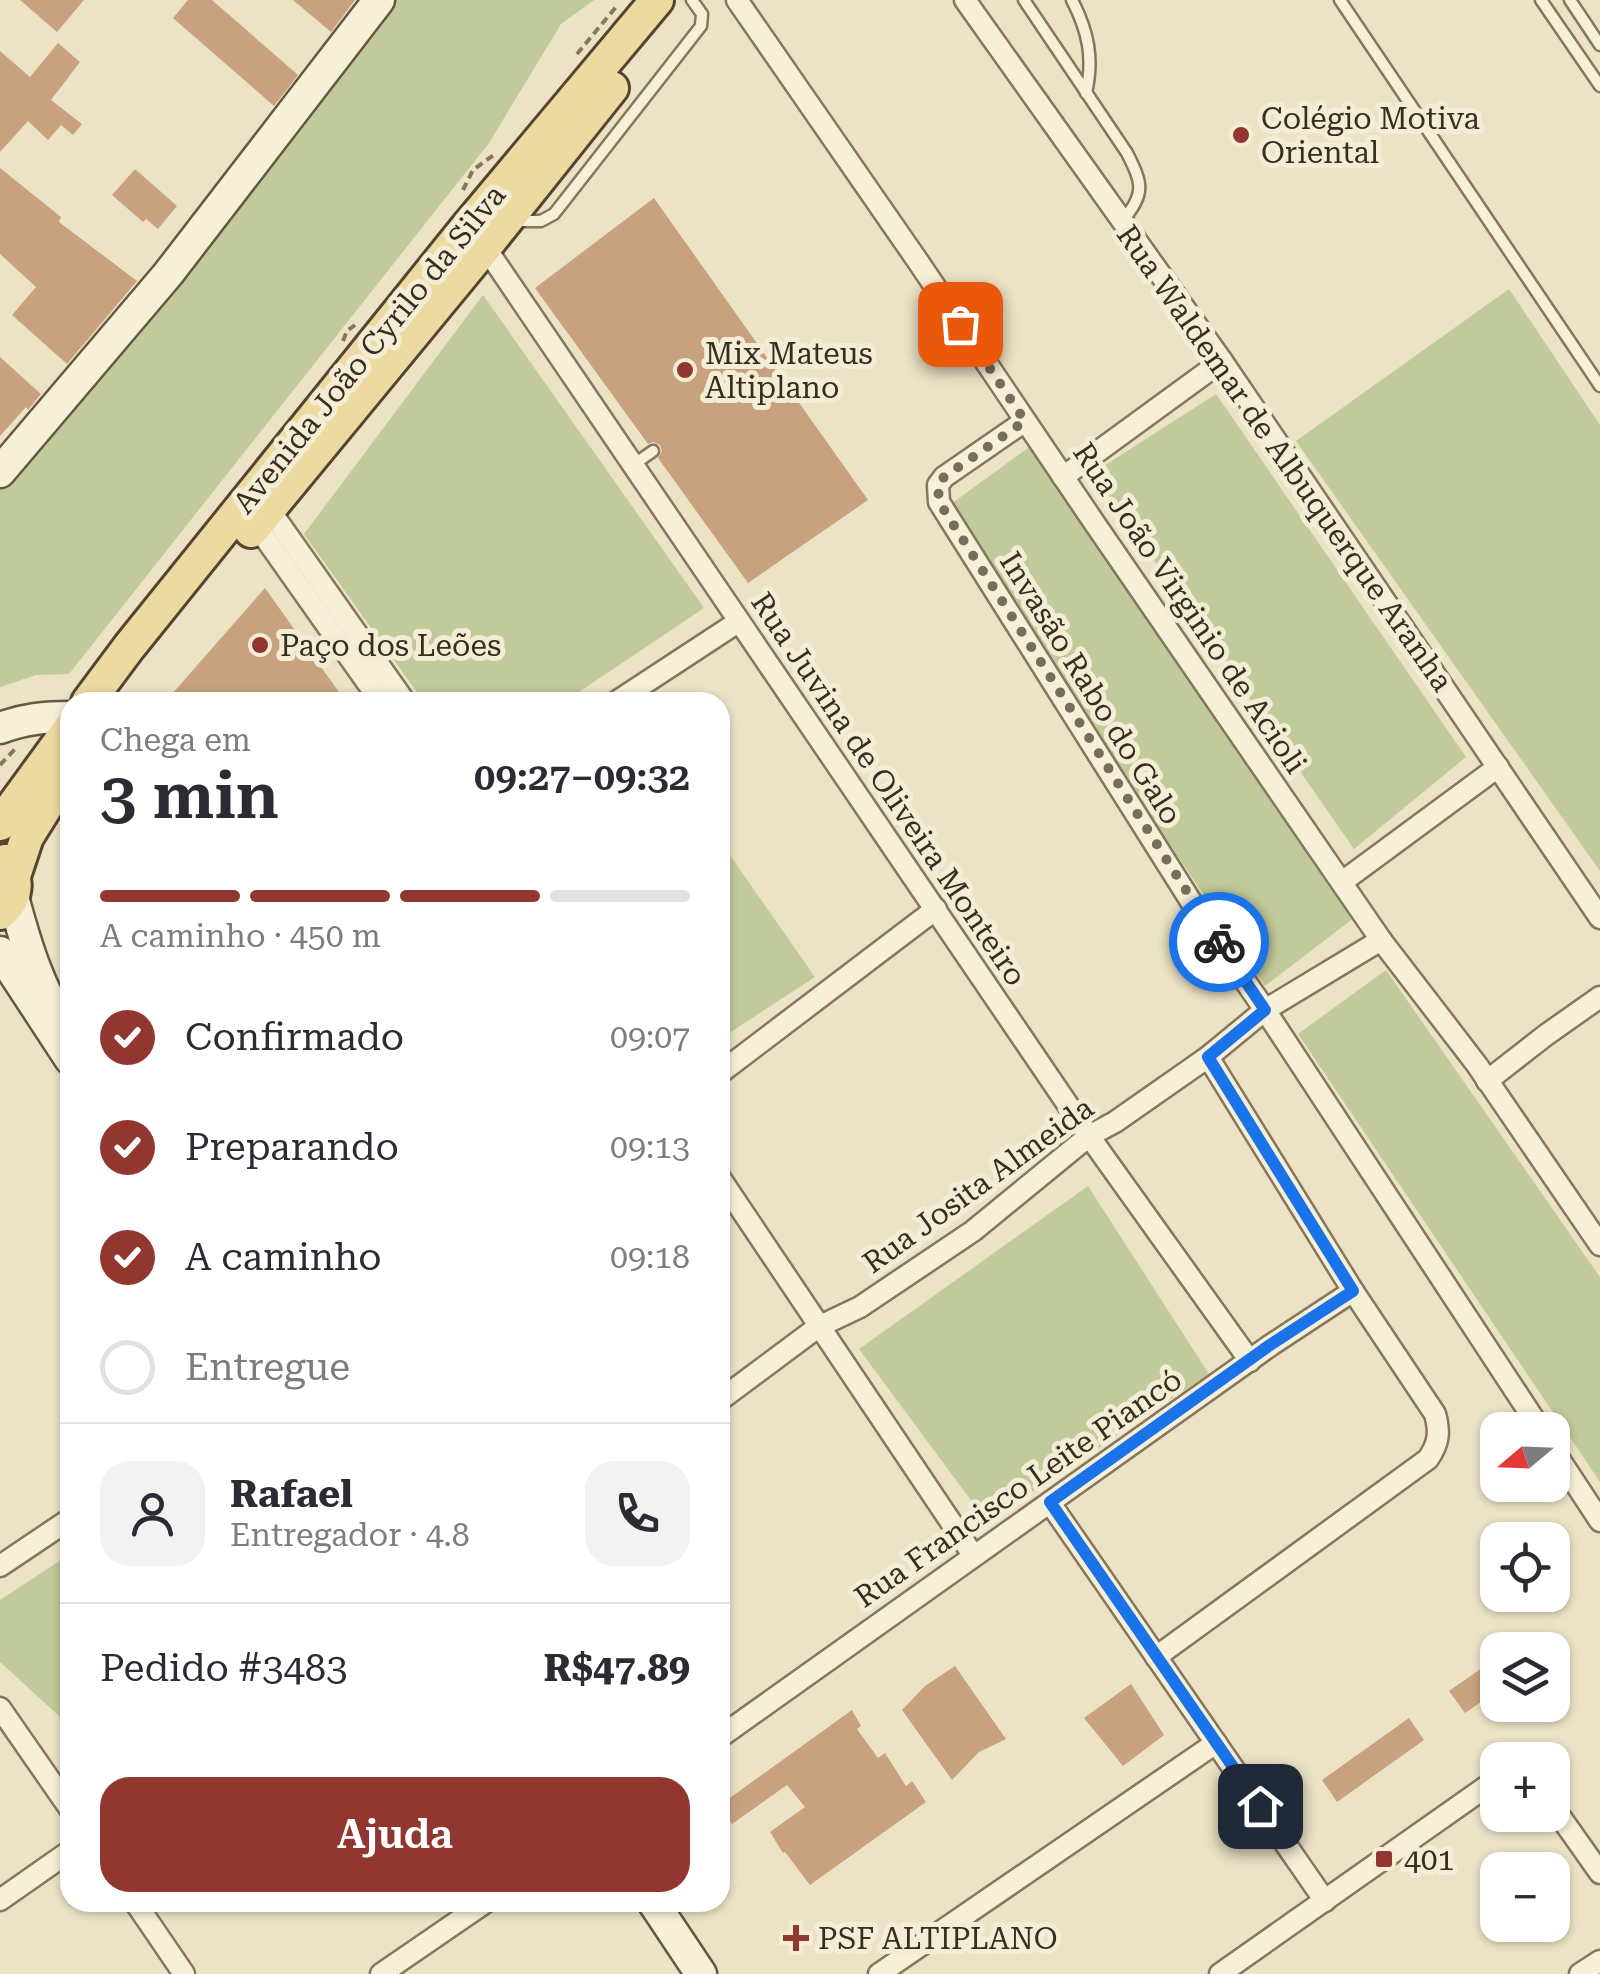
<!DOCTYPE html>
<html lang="pt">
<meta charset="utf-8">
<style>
body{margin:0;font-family:"Roboto Serif",serif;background:#f2f2f3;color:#2b2b33;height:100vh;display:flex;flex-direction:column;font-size:38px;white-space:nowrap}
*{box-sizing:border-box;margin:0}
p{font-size:32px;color:#7c7c81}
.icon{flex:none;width:55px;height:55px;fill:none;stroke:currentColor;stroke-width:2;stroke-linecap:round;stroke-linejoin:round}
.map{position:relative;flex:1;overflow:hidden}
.sheet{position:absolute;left:60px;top:692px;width:670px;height:1220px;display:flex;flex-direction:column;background:#fff;border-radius:30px;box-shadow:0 2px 8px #0004}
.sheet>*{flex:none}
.needle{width:65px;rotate:251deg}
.tools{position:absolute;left:1480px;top:1412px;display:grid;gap:20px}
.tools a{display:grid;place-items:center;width:90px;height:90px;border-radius:20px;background:#fff;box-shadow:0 2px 8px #0004;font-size:50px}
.pin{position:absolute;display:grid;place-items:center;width:85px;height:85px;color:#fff;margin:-42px;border-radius:20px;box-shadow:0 5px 15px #0006}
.courier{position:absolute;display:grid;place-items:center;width:100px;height:100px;margin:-50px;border:8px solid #1a73e8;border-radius:50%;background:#fff;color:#222;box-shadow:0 2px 12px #0007}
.summary em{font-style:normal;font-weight:600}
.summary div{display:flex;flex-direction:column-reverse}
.summary{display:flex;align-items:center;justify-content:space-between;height:170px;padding:0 40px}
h1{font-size:65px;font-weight:600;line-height:75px}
.bar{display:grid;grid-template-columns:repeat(4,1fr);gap:15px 10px;align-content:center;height:120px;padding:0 40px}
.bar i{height:12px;border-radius:8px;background:#e1e1e2}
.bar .active{background:#923630}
.bar p{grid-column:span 4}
.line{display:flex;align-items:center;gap:25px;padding:0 40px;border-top:2px solid #e1e1e2}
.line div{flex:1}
.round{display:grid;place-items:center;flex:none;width:105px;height:105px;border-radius:30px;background:#f2f2f3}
ol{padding:0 40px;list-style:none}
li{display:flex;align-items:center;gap:30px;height:110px}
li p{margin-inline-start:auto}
li .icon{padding:10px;border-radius:50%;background:#923630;color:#fff;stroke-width:4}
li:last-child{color:#7c7c81}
li i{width:55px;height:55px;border:5px solid #e1e1e2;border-radius:50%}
.button{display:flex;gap:20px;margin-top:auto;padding:20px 40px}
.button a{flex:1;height:115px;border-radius:30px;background:#923630;color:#fff;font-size:40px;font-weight:600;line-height:115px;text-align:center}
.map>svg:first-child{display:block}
.green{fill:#c1ca9a}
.building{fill:#c8a27e}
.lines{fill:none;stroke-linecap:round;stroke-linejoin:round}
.lane-casing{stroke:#86765d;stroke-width:15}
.street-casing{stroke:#86765d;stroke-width:25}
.secondary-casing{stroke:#685740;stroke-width:35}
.primary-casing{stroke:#554431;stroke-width:38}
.path{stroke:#86765d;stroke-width:4;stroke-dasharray:8 5;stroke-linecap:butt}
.lane{stroke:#f7f0d9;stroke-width:10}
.street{stroke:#f7f0d9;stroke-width:20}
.secondary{stroke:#f7f0d9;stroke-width:30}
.primary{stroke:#eddaa0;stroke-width:32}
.done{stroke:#766d5a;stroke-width:10;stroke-dasharray:0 18}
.route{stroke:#1a73e8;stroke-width:12}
.poi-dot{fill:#923630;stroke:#f4edd5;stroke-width:4}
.labels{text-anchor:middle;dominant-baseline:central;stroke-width:10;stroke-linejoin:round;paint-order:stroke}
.poi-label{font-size:30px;fill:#372d20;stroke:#f4edd5;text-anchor:start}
.street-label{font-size:30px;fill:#372d20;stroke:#f4edd5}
</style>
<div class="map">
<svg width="1600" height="1974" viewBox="0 0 1600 1974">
<rect width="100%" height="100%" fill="#ece3c6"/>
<g class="green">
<polygon points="392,0 594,0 561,24 489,143 69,674 36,675 0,687 0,487 111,362"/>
<polygon points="1509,289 1600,425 1600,871 1296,441"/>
<polygon points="483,295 704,608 564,702 424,702 304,534"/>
<polygon points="1216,394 1466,757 1354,849 1093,473"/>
<polygon points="1032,445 1359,914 1265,986 944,509"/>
<polygon points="720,841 815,977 720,1039"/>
<polygon points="1386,970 1600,1277 1600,1482 1298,1034"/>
<polygon points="1088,1186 1209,1374 987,1522 859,1349"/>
<polygon points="70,1554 70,1726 0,1662 0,1600"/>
</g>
<g class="building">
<polygon points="20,0 84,0 57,32"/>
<polygon points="188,0 212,0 298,75 274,106 173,18"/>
<polygon points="293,0 355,0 331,32"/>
<polygon points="58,43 80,62 51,100 82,124 73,135 61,125 48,140 28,121 0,152 0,51 30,77"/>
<polygon points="0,168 61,217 59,222 137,281 67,364 12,315 36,287 0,254"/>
<polygon points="135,169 177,206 158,229 146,219 143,222 112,195"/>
<polygon points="654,198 868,500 748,583 658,458 662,451 660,445 653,442 648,444 535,288"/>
<polygon points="0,357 41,394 28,410 26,407 0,436"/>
<polygon points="265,588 346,702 165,702"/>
<polygon points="1498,1657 1498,1690 1465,1713 1449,1691"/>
<polygon points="955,1666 1006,1739 979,1752 952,1780 902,1710 925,1686"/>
<polygon points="1131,1684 1164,1735 1123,1766 1084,1718"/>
<polygon points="852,1710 861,1726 857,1729 878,1758 885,1753 906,1786 912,1781 926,1802 810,1885 785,1852 783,1853 770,1832 805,1807 787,1785 732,1824 720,1805"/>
<polygon points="1409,1718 1424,1740 1337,1802 1322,1780"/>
</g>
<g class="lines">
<g class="lane-casing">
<g id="lane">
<path d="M1024 0 1127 153C1142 183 1146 193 1123 220"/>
<path d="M1072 0C1088 31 1094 58 1086 93"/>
<polyline points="1340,0 1600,386"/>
<polyline points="1541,0 1600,86"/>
<polyline points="1570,0 1600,45"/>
<polyline points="516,221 541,221 554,214 701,26 702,14 692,0"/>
<polyline points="633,465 653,451"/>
</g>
</g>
<g class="street-casing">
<g id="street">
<polyline points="737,0 917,260 1091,518 1381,940 1477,1065 1600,1245"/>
<polyline points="965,0 1222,361 1600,918"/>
<polyline points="485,247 1089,1136 1250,1361"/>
<polyline points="1025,421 944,477 938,485 939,502 1197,911 1265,1010 1541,1430"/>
<polyline points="1063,477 1222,361"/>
<polyline points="269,509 405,702"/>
<polyline points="256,525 381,702"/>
<polyline points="616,702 738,622"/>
<polyline points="1342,882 1498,767"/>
<polyline points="720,1073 936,909"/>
<polyline points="1487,1081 1546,1035 1600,997"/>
<polyline points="720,1178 973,1555"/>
<polyline points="720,1400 818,1327 860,1307 973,1231 1089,1136 1115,1122 1208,1057 1265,1010 1381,940"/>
<polyline points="1552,1448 1600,1521"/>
<polyline points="1050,1503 1325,1901"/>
<polyline points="0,1566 70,1519"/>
<path d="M1156 1657 1428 1459C1439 1443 1440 1432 1435 1414L1353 1291 1208 1057"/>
<polyline points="0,1708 70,1809"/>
<polyline points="720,1737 1271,1345 1353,1291"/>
<polyline points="1552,1805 1600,1873"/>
<polyline points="0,1900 70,1851"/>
<polyline points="135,1902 184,1974"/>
<polyline points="381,1974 486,1902"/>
<polyline points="879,1974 1216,1743"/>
<polyline points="1220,1974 1490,1784 1498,1782"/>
<polyline points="1580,1974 1600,1961"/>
</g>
</g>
<g class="secondary-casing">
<g id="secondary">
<polyline points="0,472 168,274 379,0"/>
<path d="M0 728C24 719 45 717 70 717"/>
<path d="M13 897C26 945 40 993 70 1034"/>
<polyline points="0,952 70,1059"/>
<polyline points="653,1902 701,1974"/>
</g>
</g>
<g class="primary-casing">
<g id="primary">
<polyline points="251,531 485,247 612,88"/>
<polyline points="88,702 129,647 467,227 657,0"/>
<polyline points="0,824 70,728"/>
<polyline points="14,876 27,837 70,768"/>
<path d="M0 913C17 898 20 879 5 861"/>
</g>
</g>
<g class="path">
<polyline points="577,54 616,7"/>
<polyline points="463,190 473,170 495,154"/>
<polyline points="343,341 347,331 355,325"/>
<polyline points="0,765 17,747"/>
</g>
<use href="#lane" class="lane"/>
<use href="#street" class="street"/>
<use href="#secondary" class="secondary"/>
<use href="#primary" class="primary"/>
</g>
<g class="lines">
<polyline class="done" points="960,324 1025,421 944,477 938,485 939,502 1219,942"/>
<polyline class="route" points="1219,942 1265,1010 1208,1057 1353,1291 1270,1345 1050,1502 1260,1806"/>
</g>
<g class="poi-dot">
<circle cx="1241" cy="135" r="10"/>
<circle cx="685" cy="370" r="10"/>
<circle cx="260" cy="645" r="10"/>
<rect x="1374" y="1849" width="20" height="20" rx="5"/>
<path d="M791 1923h10v10h10v10h-10v10h-10v-10h-10v-10h10z"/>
</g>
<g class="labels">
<g class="poi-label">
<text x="1261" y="118">Colégio Motiva<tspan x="1261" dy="34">Oriental</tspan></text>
<text x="705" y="353">Mix Mateus<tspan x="705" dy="34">Altiplano</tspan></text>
<text x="280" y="645">Paço dos Leões</text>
<text x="1404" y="1859">401</text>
<text x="818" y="1938">PSF ALTIPLANO</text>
</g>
<g class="street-label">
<text transform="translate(369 349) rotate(-51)">Avenida João Cyrilo da Silva</text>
<text transform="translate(1285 458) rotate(55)">Rua Waldemar de Albuquerque Aranha</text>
<text transform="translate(1190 608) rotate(56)">Rua João Virginio de Acioli</text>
<text transform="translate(1091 688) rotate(58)">Invasão Rabo do Galo</text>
<text transform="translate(889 789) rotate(56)">Rua Juvina de Oliveira Monteiro</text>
<text transform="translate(978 1185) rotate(-36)">Rua Josita Almeida</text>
<text transform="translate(1018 1488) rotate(-35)">Rua Francisco Leite Piancó</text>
</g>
</g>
</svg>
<div class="tools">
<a><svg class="needle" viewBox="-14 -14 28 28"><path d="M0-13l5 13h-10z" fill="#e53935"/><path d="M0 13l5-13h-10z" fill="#7c7c81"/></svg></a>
<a><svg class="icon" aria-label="locate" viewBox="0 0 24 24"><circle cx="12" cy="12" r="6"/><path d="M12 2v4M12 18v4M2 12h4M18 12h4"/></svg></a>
<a><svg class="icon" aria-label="layers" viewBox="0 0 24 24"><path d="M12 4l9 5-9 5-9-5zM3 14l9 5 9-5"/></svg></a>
<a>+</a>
<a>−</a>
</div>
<div class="pin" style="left:960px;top:324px;background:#ea580c"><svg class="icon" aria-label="bag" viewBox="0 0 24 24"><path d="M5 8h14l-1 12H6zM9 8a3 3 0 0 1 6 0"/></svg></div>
<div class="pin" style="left:1260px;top:1806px;background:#1f2937"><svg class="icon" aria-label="home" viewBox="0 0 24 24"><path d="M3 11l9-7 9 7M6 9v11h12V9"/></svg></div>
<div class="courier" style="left:1219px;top:942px"><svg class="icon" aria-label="bike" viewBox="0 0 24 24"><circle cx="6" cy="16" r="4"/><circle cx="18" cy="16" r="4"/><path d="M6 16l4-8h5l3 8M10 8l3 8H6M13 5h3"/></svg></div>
<section class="sheet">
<div class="summary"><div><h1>3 min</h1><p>Chega em</p></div><em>09:27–09:32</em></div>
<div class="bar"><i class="active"></i><i class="active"></i><i class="active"></i><i></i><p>A caminho · 450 m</p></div>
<ol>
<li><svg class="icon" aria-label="check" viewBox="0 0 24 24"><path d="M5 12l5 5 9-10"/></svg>Confirmado<p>09:07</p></li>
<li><svg class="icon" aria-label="check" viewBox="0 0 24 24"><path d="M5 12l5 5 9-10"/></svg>Preparando<p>09:13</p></li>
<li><svg class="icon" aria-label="check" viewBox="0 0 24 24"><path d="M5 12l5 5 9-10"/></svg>A caminho<p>09:18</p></li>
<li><i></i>Entregue</li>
</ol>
<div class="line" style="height:180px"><a class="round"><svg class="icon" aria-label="person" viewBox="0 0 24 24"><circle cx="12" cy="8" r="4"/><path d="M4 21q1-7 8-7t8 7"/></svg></a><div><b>Rafael</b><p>Entregador · 4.8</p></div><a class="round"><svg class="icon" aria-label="phone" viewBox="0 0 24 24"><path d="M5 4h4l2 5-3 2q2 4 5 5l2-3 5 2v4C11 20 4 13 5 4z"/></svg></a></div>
<div class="line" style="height:130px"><div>Pedido #3483</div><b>R$47.89</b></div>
<div class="button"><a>Ajuda</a></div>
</section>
</div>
